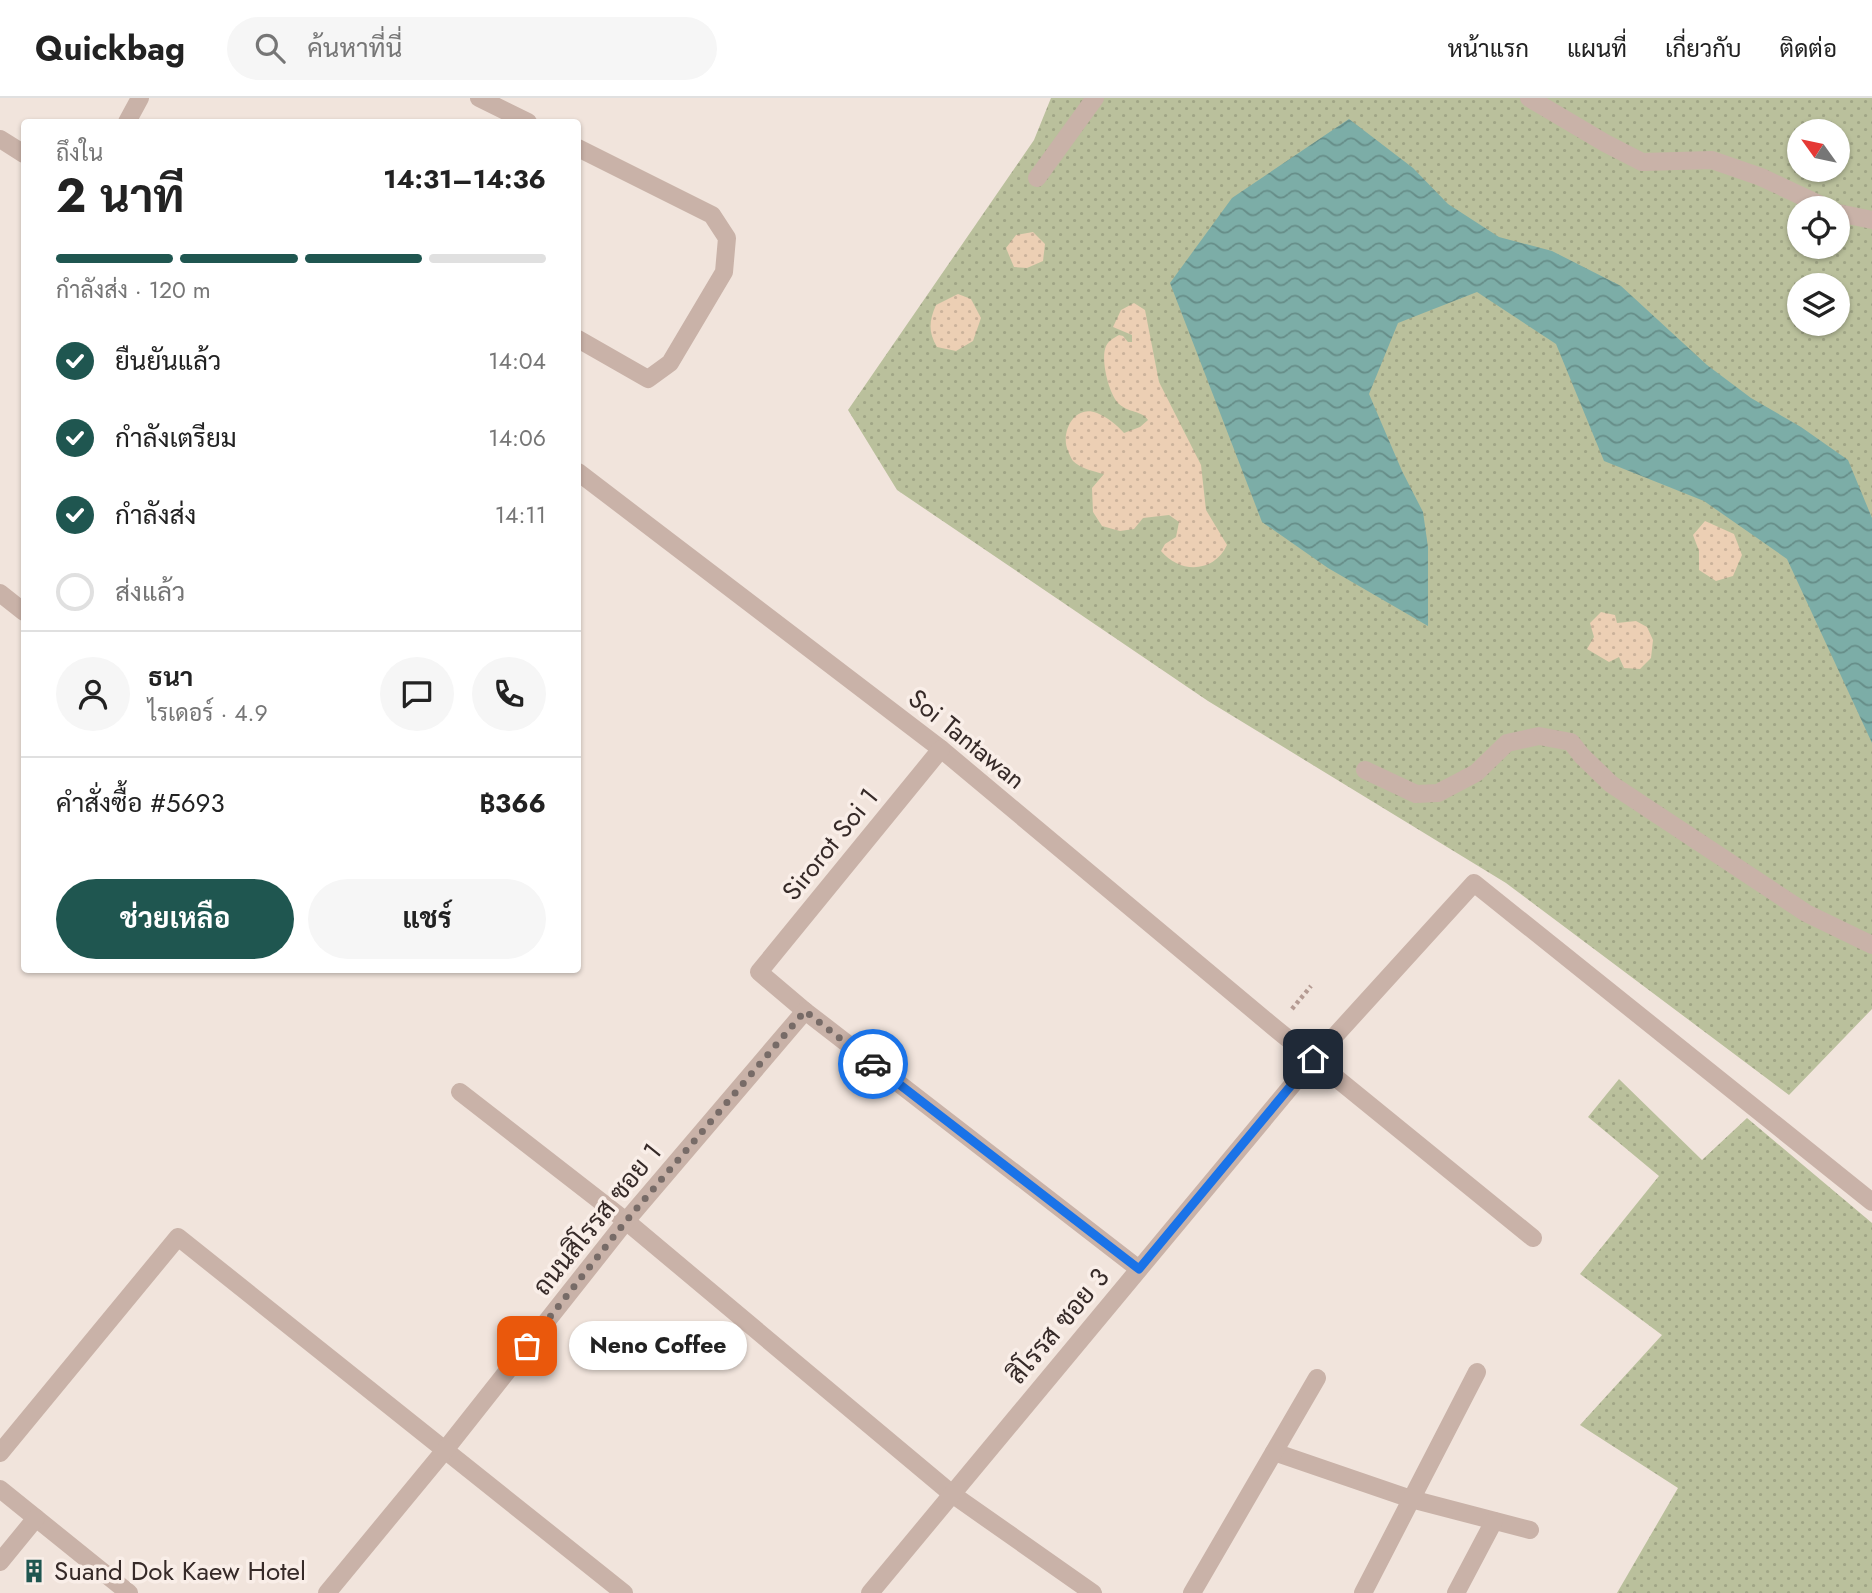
<!DOCTYPE html>
<html lang="th">
<meta charset="utf-8">
<style>
body{margin:0;font-family:Jost,Sarabun,sans-serif;background:#f6f6f6;color:#222;height:100vh;display:flex;flex-direction:column;font-size:26px;white-space:nowrap}
*{box-sizing:border-box;margin:0}
p{font-size:23px;color:#767676}
.icon{flex:none;width:38px;height:38px;fill:none;stroke:currentColor;stroke-width:2;stroke-linecap:round;stroke-linejoin:round}
.map{position:relative;flex:1;overflow:hidden}
.sheet{position:absolute;left:21px;top:21px;width:560px;height:854px;display:flex;flex-direction:column;background:#fff;border-radius:7px;box-shadow:0 2px 5px #0004}
.sheet>*{flex:none}
.needle{width:46px;rotate:303deg}
.tools{position:absolute;left:1787px;top:21px;display:grid;gap:14px}
.tools a{display:grid;place-items:center;width:63px;height:63px;border-radius:50%;background:#fff;box-shadow:0 2px 5px #0004;font-size:35px}
.pin{position:absolute;display:grid;place-items:center;width:60px;height:60px;color:#fff;margin:-30px;border-radius:14px;box-shadow:0 4px 10px #0006}
.courier{position:absolute;display:grid;place-items:center;width:70px;height:70px;margin:-35px;border:5px solid #1a73e8;border-radius:50%;background:#fff;color:#222;box-shadow:0 2px 9px #0007}
.bubble{position:absolute;height:49px;border-radius:24px;background:#fff;box-shadow:0 2px 5px #0004;font-size:23px;font-weight:700;line-height:49px;text-align:center}
.headline em{font-style:normal;font-weight:700}
.headline div{display:flex;flex-direction:column-reverse}
.headline{display:flex;align-items:center;justify-content:space-between;height:119px;padding:0 35px}
h1{font-size:46px;font-weight:700;line-height:52px}
.bar{display:grid;grid-template-columns:repeat(4,1fr);gap:10px 7px;align-content:center;height:84px;padding:0 35px}
.bar i{height:9px;border-radius:5px;background:#e0e0e0}
.bar .on{background:#1f5650}
.bar p{grid-column:span 4}
.line{display:flex;align-items:center;gap:18px;padding:0 35px;border-top:2px solid #e0e0e0}
.line div{flex:1}
.round{display:grid;place-items:center;flex:none;width:74px;height:74px;border-radius:37px;background:#f6f6f6}
ol{padding:0 35px;list-style:none}
li{display:flex;align-items:center;gap:21px;height:77px}
li p{margin-inline-start:auto}
li .icon{padding:7px;border-radius:50%;background:#1f5650;color:#fff;stroke-width:4}
li:last-child{color:#767676}
li i{width:38px;height:38px;border:4px solid #e0e0e0;border-radius:50%}
.primary-button{display:flex;gap:14px;margin-top:auto;padding:14px 35px}
.primary-button a{flex:1;height:80px;border-radius:42px;background:#1f5650;color:#fff;font-size:28px;font-weight:700;line-height:80px;text-align:center}
.primary-button a+a{background:#f6f6f6;color:#222}
header{display:flex;align-items:center;gap:42px;box-sizing:border-box;height:98px;padding:0 35px;background:#fff;border-bottom:2px solid #e0e0e0}
header strong{font-size:33px}
nav{display:flex;gap:38px;margin-inline-start:auto;font-size:24px}
.search{width:490px;height:63px;background:#f6f6f6;display:flex;align-items:center;gap:18px;box-sizing:border-box;padding:0 24px;border-radius:38px;color:#767676;font-size:26px}
.map>svg:first-child{display:block}
.grass{fill:url(#grass-dots);fill-rule:evenodd}
.sand{fill:url(#sand-dots)}
.water{fill:url(#water-waves)}
.lines{fill:none;stroke-linecap:round;stroke-linejoin:round}
.path{stroke:#b59b93;stroke-width:4.5;stroke-dasharray:3.5 3.5;stroke-linecap:butt}
.service{stroke:#c9b2a8;stroke-width:18}
.minor{stroke:#c9b2a8;stroke-width:18}
.done{stroke:#776b67;stroke-width:7;stroke-dasharray:0 12.6}
.route{stroke:#1a73e8;stroke-width:9}
.labels{text-anchor:middle;dominant-baseline:central;stroke-width:7;stroke-linejoin:round;paint-order:stroke}
.street-label{font-size:26px;fill:#362a28;stroke:#f9eee8}
.poi-label{font-size:26px;fill:#362a28;stroke:#f9eee8;text-anchor:start}
</style>
<header>
<strong>Quickbag</strong>
<div class="search"><svg class="icon" aria-label="search" viewBox="0 0 24 24"><circle cx="10" cy="10" r="6"/><path d="M15 15l6 6"/></svg>ค้นหาที่นี่</div>
<nav><a>หน้าแรก</a><a>แผนที่</a><a>เกี่ยวกับ</a><a>ติดต่อ</a></nav>
</header>
<div class="map">
<svg width="1872" height="1495" viewBox="0 0 1872 1495">
<defs>
<pattern id="grass-dots" width="8" height="8" patternUnits="userSpaceOnUse" patternTransform="scale(1.75)"><rect width="8" height="8" fill="#bac09c"/><path d="M2 2h.1M6 6h.1" fill="none" stroke="#a0a586" stroke-width="1.8" stroke-linecap="round"/></pattern>
<pattern id="sand-dots" width="8" height="8" patternUnits="userSpaceOnUse" patternTransform="scale(1.75)"><rect width="8" height="8" fill="#eccfb4"/><path d="M2 2h.1M6 6h.1" fill="none" stroke="#cbb29b" stroke-width="1.8" stroke-linecap="round"/></pattern>
<pattern id="water-waves" width="16" height="10" patternUnits="userSpaceOnUse" patternTransform="scale(1.75)"><rect width="16" height="10" fill="#7cada7"/><path d="M0 5q4-4 8 0t8 0" fill="none" stroke="#668d88"/></pattern>
</defs>
<rect width="100%" height="100%" fill="#f1e4dc"/>
<g class="grass">
<path d="M1051 0H1872V911L1789 997 1506 785 1208 603 897 392 848 312 1034 42ZM1799 33H1838V72H1799ZM1799 110H1838V149H1799ZM1799 187H1838V226H1799Z"/>
<polygon points="1619,981 1702,1062 1747,1020 1872,1125 1872,1495 1617,1495 1678,1390 1580,1327 1662,1237 1580,1176 1659,1078 1588,1019"/>
</g>
<g class="sand">
<polygon points="1033,134 1045,146 1043,163 1027,170 1014,169 1006,150 1016,137"/>
<path d="M958 196 971 201 981 220 973 243 956 253 937 249C928 234 929 223 936 207Z"/>
<path d="M1134 205 1145 212 1159 284 1201 367 1206 412 1227 447C1214 475 1180 476 1161 453L1165 446 1176 439 1179 424 1169 417 1143 420 1134 431 1120 433 1102 428 1093 414 1092 390 1104 376C1095 374 1080 370 1073 363 1072 362 1068 353 1068 353 1060 335 1074 306 1097 315 1107 319 1117 327 1124 335L1140 329 1148 322C1141 312 1129 315 1119 306 1109 297 1100 261 1106 248 1109 242 1114 240 1119 237L1123 238 1128 244H1132V237L1113 229 1121 212Z"/>
<polygon points="1705,423 1734,436 1742,457 1733,478 1716,483 1699,472 1699,453 1693,437"/>
<polygon points="1601,514 1615,517 1617,525 1636,523 1647,529 1653,542 1651,560 1640,571 1624,570 1619,559 1609,564 1587,551 1594,539 1590,525"/>
</g>
<polygon class="water" points="1349,21 1413,70 1448,106 1499,139 1552,153 1621,188 1707,267 1751,300 1801,329 1848,362 1872,420 1872,645 1787,461 1704,403 1604,363 1556,246 1477,194 1398,225 1369,296 1402,373 1423,414 1428,449 1428,528 1328,470 1262,424 1170,185 1232,100"/>
<g class="lines">
<polyline class="path" points="1292,911 1311,888"/>
<g class="service">
<polyline points="1529,0 1605,45 1642,64 1712,62 1761,79 1827,110"/>
<polyline points="1037,80 1095,0"/>
<polyline points="1838,115 1872,122"/>
<polyline points="1365,672 1416,696 1438,695 1476,675 1507,645 1539,638 1571,644 1582,658 1611,686 1806,815 1872,847"/>
</g>
<g class="minor">
<polyline points="479,0 528,24"/>
<polyline points="127,24 140,0"/>
<polyline points="0,41 24,56"/>
<polyline points="578,50 712,117 727,140 724,174 670,265 648,281 578,241"/>
<polyline points="578,374 941,651 1276,931 1533,1140"/>
<polyline points="0,495 24,514"/>
<polyline points="941,651 759,874 805,913 1139,1171"/>
<polyline points="460,994 626,1123 952,1396 1093,1495"/>
<polyline points="1274,1354 1411,1401 1530,1432"/>
<polyline points="0,1355 178,1139 624,1495"/>
<polyline points="0,1391 129,1495"/>
<polyline points="0,1464 36,1420"/>
<polyline points="327,1495 445,1352 626,1123 805,913"/>
<polyline points="870,1495 1313,962 1474,785 1872,1104"/>
<polyline points="1192,1495 1317,1280"/>
<polyline points="1363,1495 1477,1274"/>
<polyline points="1456,1495 1494,1423"/>
</g>
</g>
<g class="lines">
<polyline class="done" points="527,1248 626,1123 805,913 873,966"/>
<polyline class="route" points="873,966 1139,1171 1313,961"/>
</g>
<defs>
<g id="building-bare" transform="scale(1.89)"><path d="M-4-6H4V6H1V3H-1V6H-4ZM-2.5-4.3h1.7v1.8h-1.7ZM.8-4.3h1.7v1.8H.8ZM-2.5-1h1.7V.8h-1.7ZM.8-1h1.7V.8H.8Z" fill="#1f5650" stroke="#f9eee8" stroke-width="2.5" paint-order="stroke"/></g>
</defs>
<g fill-rule="evenodd">
<use href="#building-bare" x="34" y="1473"/>
</g>
<g class="labels">
<g class="street-label">
<text transform="translate(967 641) rotate(39)">Soi Tantawan</text>
<text transform="translate(830 746) rotate(-51)">Sirorot Soi 1</text>
<text transform="translate(597 1121) rotate(-51)">ถนนสิโรรส ซอย 1</text>
<text transform="translate(1058 1228) rotate(-50)">สิโรรส ซอย 3</text>
</g>
<g class="poi-label">
<text x="54" y="1473">Suand Dok Kaew Hotel</text>
</g>
</g>
</svg>
<div class="tools">
<a><svg class="needle" viewBox="-14 -14 28 28"><path d="M0-13l5 13h-10z" fill="#e53935"/><path d="M0 13l5-13h-10z" fill="#767676"/></svg></a>
<a><svg class="icon" aria-label="locate" viewBox="0 0 24 24"><circle cx="12" cy="12" r="6"/><path d="M12 2v4M12 18v4M2 12h4M18 12h4"/></svg></a>
<a><svg class="icon" aria-label="layers" viewBox="0 0 24 24"><path d="M12 4l9 5-9 5-9-5zM3 14l9 5 9-5"/></svg></a>
</div>
<div class="pin" style="left:527px;top:1248px;background:#ea580c"><svg class="icon" aria-label="bag" viewBox="0 0 24 24"><path d="M5 8h14l-1 12H6zM9 8a3 3 0 0 1 6 0"/></svg></div>
<div class="pin" style="left:1313px;top:961px;background:#1f2937"><svg class="icon" aria-label="home" viewBox="0 0 24 24"><path d="M3 11l9-7 9 7M6 9v11h12V9"/></svg></div>
<div class="courier" style="left:873px;top:966px"><svg class="icon" aria-label="car" viewBox="0 0 24 24"><path d="M5 17H2v-5l4-1 3-4h7l3 4 3 1v5h-3M9 17h6M6 11h13"/><circle cx="7" cy="17" r="2"/><circle cx="17" cy="17" r="2"/></svg></div>
<div class="bubble" style="left:569px;top:1223px;width:178px">Neno Coffee</div>
<section class="sheet">
<div class="headline"><div><h1>2 นาที</h1><p>ถึงใน</p></div><em>14:31–14:36</em></div>
<div class="bar"><i class="on"></i><i class="on"></i><i class="on"></i><i></i><p>กำลังส่ง · 120 m</p></div>
<ol>
<li><svg class="icon" aria-label="check" viewBox="0 0 24 24"><path d="M5 12l5 5 9-10"/></svg>ยืนยันแล้ว<p>14:04</p></li>
<li><svg class="icon" aria-label="check" viewBox="0 0 24 24"><path d="M5 12l5 5 9-10"/></svg>กำลังเตรียม<p>14:06</p></li>
<li><svg class="icon" aria-label="check" viewBox="0 0 24 24"><path d="M5 12l5 5 9-10"/></svg>กำลังส่ง<p>14:11</p></li>
<li><i></i>ส่งแล้ว</li>
</ol>
<div class="line" style="height:126px"><a class="round"><svg class="icon" aria-label="person" viewBox="0 0 24 24"><circle cx="12" cy="8" r="4"/><path d="M4 21q1-7 8-7t8 7"/></svg></a><div><b>ธนา</b><p>ไรเดอร์ · 4.9</p></div><a class="round"><svg class="icon" aria-label="chat" viewBox="0 0 24 24"><path d="M4 5h16v11H9l-5 4z"/></svg></a><a class="round"><svg class="icon" aria-label="phone" viewBox="0 0 24 24"><path d="M5 4h4l2 5-3 2q2 4 5 5l2-3 5 2v4C11 20 4 13 5 4z"/></svg></a></div>
<div class="line" style="height:91px"><div>คำสั่งซื้อ #5693</div><b>฿366</b></div>
<div class="primary-button"><a>ช่วยเหลือ</a><a>แชร์</a></div>
</section>
</div>
